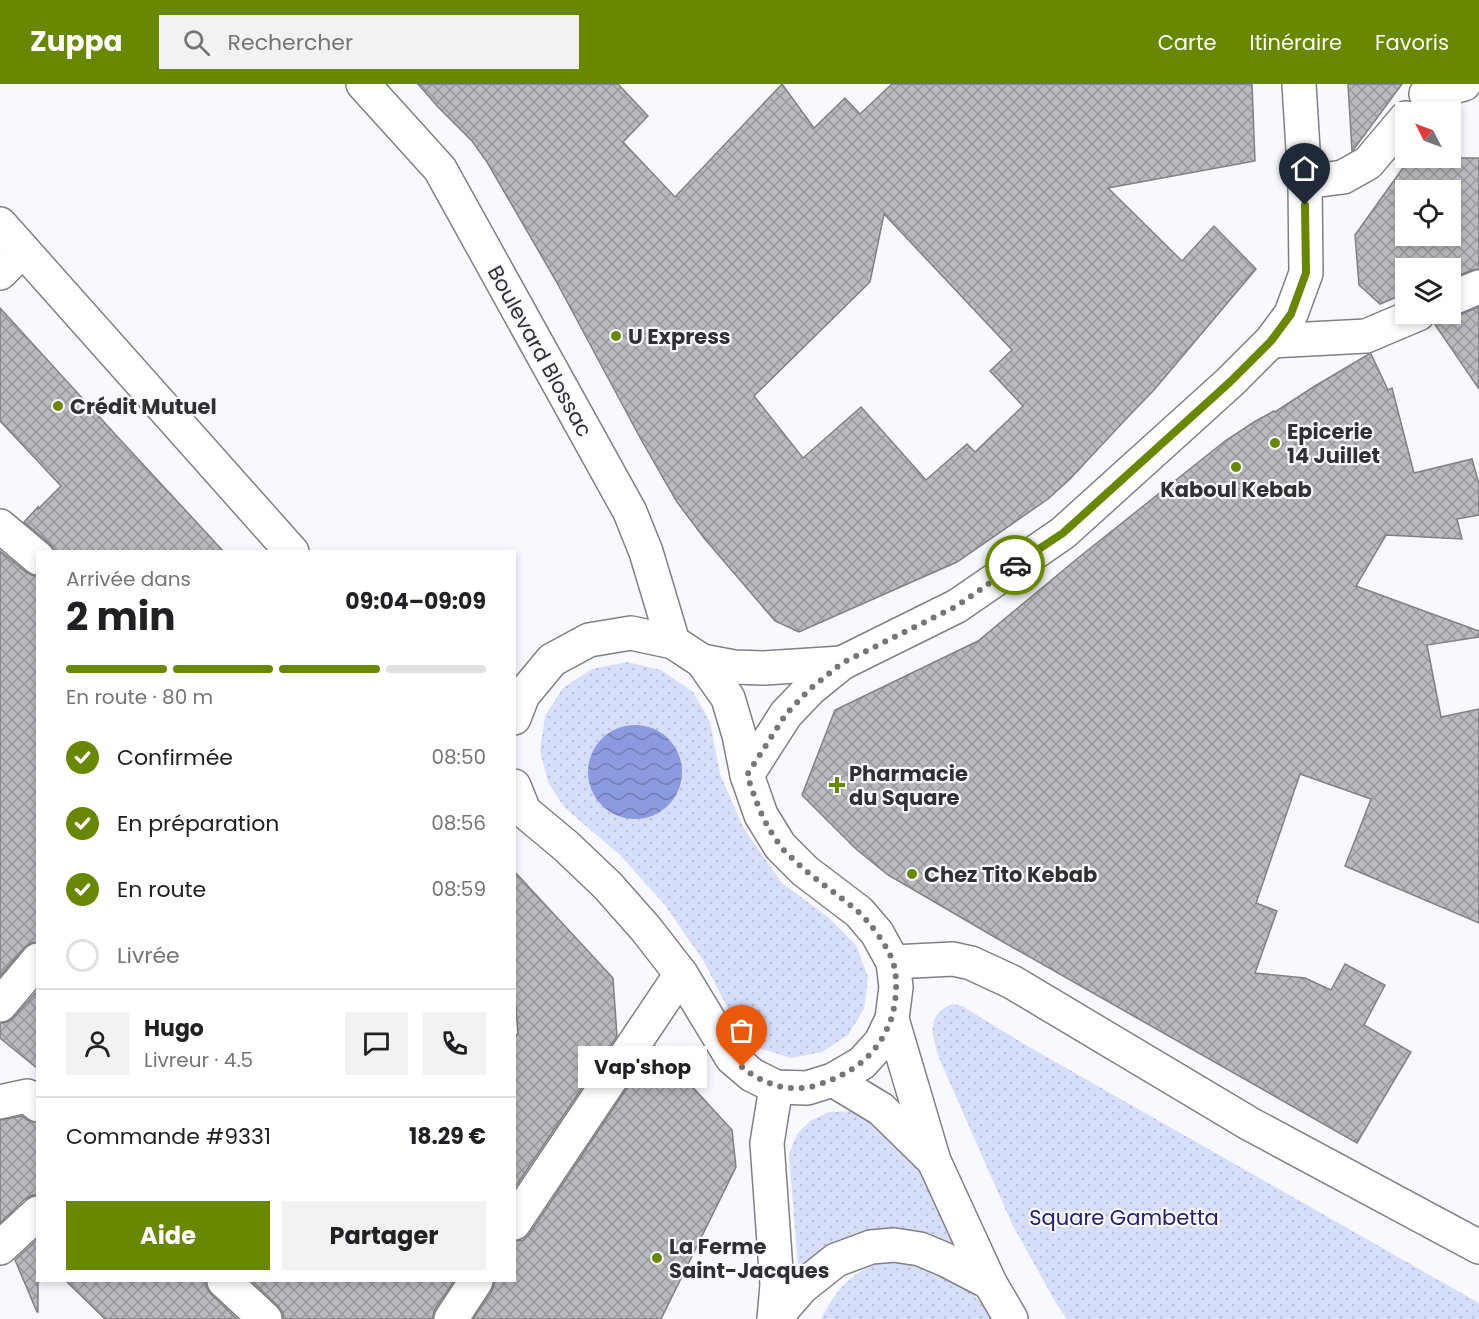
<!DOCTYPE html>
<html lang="fr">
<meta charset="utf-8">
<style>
body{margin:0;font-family:Poppins,sans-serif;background:#f2f2f2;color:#202124;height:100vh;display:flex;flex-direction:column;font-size:22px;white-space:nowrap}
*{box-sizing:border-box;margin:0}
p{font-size:20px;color:#757577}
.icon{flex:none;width:33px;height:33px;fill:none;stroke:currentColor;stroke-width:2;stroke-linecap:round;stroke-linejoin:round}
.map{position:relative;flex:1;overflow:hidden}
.drawer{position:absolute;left:36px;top:466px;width:480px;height:732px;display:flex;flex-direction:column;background:#fff;border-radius:0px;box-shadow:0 3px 9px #0003}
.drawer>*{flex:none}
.needle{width:39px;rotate:312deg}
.fabs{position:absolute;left:1395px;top:18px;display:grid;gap:12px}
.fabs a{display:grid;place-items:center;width:66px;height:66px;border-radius:0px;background:#fff;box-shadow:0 3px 9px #0003;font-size:30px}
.pin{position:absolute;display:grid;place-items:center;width:51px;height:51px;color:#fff;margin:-62px -26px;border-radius:50% 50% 50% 0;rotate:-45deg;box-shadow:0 0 6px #0007}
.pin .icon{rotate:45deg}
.courier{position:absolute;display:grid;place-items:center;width:60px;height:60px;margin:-30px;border:4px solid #698802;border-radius:50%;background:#fff;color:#222;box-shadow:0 2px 8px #0007}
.bubble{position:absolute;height:42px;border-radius:0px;background:#fff;box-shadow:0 3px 9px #0003;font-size:20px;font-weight:700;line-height:42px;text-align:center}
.headline em{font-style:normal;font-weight:700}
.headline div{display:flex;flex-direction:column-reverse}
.headline{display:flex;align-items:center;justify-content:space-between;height:102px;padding:0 30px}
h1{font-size:39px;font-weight:700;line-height:45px}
.bar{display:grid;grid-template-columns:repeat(4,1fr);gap:9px 6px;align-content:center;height:72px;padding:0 30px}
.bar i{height:8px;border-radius:4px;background:#e0e0e0}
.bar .current{background:#698802}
.bar p{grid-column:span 4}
.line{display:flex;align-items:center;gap:15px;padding:0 30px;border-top:2px solid #e0e0e0}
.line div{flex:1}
.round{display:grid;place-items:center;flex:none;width:63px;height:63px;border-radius:0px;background:#f2f2f2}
ol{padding:0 30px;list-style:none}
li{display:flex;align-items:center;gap:18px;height:66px}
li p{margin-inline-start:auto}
li .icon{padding:6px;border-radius:50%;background:#698802;color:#fff;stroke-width:4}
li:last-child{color:#757577}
li i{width:33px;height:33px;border:3px solid #e0e0e0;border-radius:50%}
.button{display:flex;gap:12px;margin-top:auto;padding:12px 30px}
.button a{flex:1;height:69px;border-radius:0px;background:#698802;color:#fff;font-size:24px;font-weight:700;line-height:69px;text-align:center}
.button a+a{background:#f2f2f2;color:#202124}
header{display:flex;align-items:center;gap:36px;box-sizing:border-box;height:84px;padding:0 30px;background:#698802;color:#fff}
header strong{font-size:28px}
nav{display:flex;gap:33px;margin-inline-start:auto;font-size:21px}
.search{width:420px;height:54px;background:#f2f2f2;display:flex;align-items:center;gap:15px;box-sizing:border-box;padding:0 21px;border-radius:0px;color:#757577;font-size:22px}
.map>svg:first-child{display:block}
.park{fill:url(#park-dots)}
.water{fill:url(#water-waves)}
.building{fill:url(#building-cross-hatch);stroke:#808185;stroke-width:1.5;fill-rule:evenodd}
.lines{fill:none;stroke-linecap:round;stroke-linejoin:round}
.minor-casing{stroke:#7f8084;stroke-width:36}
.major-casing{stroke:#7f8084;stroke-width:36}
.minor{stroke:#fff;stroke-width:33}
.major{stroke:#fff;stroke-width:33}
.done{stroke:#767679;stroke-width:6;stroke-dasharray:0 10.8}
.route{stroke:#698802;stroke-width:8}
.poi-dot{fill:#698802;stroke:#f8f9fe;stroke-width:2}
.labels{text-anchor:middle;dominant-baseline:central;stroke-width:4.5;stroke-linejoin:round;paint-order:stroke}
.poi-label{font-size:21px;font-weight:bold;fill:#303032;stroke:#f8f9fe;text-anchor:start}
.street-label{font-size:21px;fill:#303032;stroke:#f8f9fe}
.park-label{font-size:21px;fill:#1f2170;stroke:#f8f9fe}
</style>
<header>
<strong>Zuppa</strong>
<div class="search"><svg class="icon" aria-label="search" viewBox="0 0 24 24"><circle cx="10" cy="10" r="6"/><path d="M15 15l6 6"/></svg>Rechercher</div>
<nav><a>Carte</a><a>Itinéraire</a><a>Favoris</a></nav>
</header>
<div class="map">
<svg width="1479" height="1235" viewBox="0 0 1479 1235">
<defs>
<pattern id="park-dots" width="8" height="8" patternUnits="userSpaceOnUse" patternTransform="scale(1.5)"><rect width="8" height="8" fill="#d7def9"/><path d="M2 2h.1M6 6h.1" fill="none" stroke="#b9bfd6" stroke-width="1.8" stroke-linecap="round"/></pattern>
<pattern id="water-waves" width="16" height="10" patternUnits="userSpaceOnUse" patternTransform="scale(1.5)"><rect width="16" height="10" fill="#8c9ae0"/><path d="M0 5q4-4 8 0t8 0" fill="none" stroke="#737eb6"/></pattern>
<pattern id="building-cross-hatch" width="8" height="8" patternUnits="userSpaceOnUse" patternTransform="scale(1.5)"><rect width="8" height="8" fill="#b9babe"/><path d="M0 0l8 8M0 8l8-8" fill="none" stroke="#97989b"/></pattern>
</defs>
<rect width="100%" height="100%" fill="#f8f9fe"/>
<g class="park">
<polygon points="627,578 661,586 693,608 710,638 720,690 744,745 782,799 828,833 856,861 868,893 864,925 848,951 822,968 791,974 759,964 737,942 703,876 664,820 621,772 564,723 548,698 540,667 545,632 563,604 592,585"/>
<path d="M952 920 962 922 1024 960 1477 1218 1479 1220V1235H1067L1056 1219 1012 1140 939 974C932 950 925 932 952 920Z"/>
<polygon points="859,1027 913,1070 962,1164 921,1151 799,1195 789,1070 797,1050 810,1037 829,1028"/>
<path d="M892 1172 911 1174 966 1203 986 1224 992 1235H821C839 1199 856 1187 892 1172Z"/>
</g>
<circle class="water" cx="635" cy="688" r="47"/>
<g class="building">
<path d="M418 0H618L648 32 623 58 675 113 782 0 814 44 845 14 860 30 892 0H1252L1255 77 1108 104 1182 177 1214 142 1256 185 1154 306 1125 336 1070 395 1048 415 957 478 799 548 775 537 704 454 677 418 643 359 556 197 487 78 472 57 439 24ZM884 130 1012 266 990 287 1023 322 975 368 967 360 926 396 861 323 803 374 754 312 870 198Z"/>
<polygon points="1348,0 1402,0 1354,65 1352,67"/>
<path d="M1410 74H1479V185L1472 186 1450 195V184H1406V209L1380 220 1359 201 1355 151ZM1406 106H1450V152H1406Z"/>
<polygon points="1479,223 1479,305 1434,239 1436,230 1447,233 1457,232"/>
<polygon points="0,224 114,349 224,468 56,468 50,460 24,438 38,423 38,425 61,402 0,337"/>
<polygon points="1369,270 1371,270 1388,306 1392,304 1414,389 1472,375 1479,400 1479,431 1457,435 1462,455 1386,451 1356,502 1479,547 1479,553 1427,561 1441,633 1479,625 1479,839 1345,782 1371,715 1300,690 1256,819 1277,827 1255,889 1305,894 1331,906 1345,880 1385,901 1364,941 1411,968 1357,1059 998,855 888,791 856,765 802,711 835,626 978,557 1078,474 1225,357 1254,338 1274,327 1275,328 1315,302"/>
<polygon points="0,467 26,488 34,492 38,492 38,858 31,859 24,864 0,892"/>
<polygon points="514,787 613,894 617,952 514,1105 514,955 518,949 514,901"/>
<polygon points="38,906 38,985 0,954 0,939 7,938 14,933"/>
<polygon points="655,962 732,1046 736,1083 661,1235 473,1235 492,1207 495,1197 514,1197 514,1157 523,1156 530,1149"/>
<polygon points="22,1032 27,1036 38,1039 38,1111 33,1111 25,1115 0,1139 0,1036"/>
<polygon points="38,1155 38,1228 37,1228 15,1176"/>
<polygon points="66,1197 206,1197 206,1203 211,1210 237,1235 105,1235"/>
<polygon points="252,1197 454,1197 435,1225 432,1235 283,1235 283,1229 278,1222"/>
</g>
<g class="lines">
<g class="minor-casing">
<g id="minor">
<polyline points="1426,10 1464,0"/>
<polyline points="1305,98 1343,93 1368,79 1406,34"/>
<polyline points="0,189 23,166"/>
<polyline points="1450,215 1479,203"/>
<polyline points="1271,257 1366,252 1418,230"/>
<polyline points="0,442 38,474"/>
<polyline points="893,878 953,875 971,879 1012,898 1250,1040 1479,1163"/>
<polyline points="0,921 38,876"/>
<polyline points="0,1018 27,1012 38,1021"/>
<polyline points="514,1139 681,890"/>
<polyline points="0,1164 38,1129"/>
<polyline points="224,1197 265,1235"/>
<polyline points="451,1235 476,1197"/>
</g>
</g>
<g class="major-casing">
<g id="major">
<polyline points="363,0 440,85 630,428 646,468 673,558"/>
<polyline points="0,140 292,468"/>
<polyline points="702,577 734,583 764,584 842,579"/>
<polyline points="514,634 523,611 552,576 589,556 631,549 673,558 702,577 728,614 739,651 747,691 761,731 780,762 805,787 859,828 877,849 893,878 896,903 892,935 881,958 862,979 833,996 807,1004 776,1003 752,991 732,974 681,890 646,845 608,802 566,762 524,727 514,702"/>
<polyline points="747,691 786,630 810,605 842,579 957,522 1063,449 1230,298 1271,257 1291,230 1306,189 1305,98 1299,0"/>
<polyline points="892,935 934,1077 990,1199 1011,1235"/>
<polyline points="833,996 881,1025 932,1075"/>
<polyline points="774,1235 802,1203 836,1176 871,1163 894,1161 920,1165 946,1176 990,1199"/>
<polyline points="774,1235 777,1201 767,1059 776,1003"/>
</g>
</g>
<use href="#minor" class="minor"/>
<use href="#major" class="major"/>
</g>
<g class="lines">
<path class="done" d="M742 983C761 999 788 1009 814 1002 846 992 872 977 887 945 896 928 899 897 893 878 888 863 869 836 856 826 835 808 812 794 792 774 788 770 783 766 780 761 763 739 756 717 747 691L786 630 810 605 842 579 957 522 1015 481"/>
<polyline class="route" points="1015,481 1063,449 1230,298 1271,257 1291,230 1306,189 1305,121"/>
</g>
<g class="poi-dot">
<circle cx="616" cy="252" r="6"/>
<circle cx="58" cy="322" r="6"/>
<circle cx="1275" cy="359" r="6"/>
<circle cx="1236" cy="383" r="6"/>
<path d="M834 692h6v6h6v6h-6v6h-6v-6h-6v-6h6z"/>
<circle cx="912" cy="790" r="6"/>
<circle cx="657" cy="1174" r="6"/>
</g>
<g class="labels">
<g class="poi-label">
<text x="628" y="252">U Express</text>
<text x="70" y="322">Crédit Mutuel</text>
<text x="1287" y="347">Epicerie<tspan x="1287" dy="24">14 Juillet</tspan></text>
<text x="1236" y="405" text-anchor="middle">Kaboul Kebab</text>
<text x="849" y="689">Pharmacie<tspan x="849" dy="24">du Square</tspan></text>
<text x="924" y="790">Chez Tito Kebab</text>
<text x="669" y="1162">La Ferme<tspan x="669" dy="24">Saint-Jacques</tspan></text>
</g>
<g class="street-label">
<text transform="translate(540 267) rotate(61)">Boulevard Blossac</text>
</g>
<g class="park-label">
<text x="1124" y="1133">Square Gambetta</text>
</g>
</g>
</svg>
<div class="fabs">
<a><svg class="needle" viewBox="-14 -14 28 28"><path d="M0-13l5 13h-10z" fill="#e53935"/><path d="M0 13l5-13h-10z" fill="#757577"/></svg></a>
<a><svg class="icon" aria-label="locate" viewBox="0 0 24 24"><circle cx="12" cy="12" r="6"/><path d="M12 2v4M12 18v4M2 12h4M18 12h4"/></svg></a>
<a><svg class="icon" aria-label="layers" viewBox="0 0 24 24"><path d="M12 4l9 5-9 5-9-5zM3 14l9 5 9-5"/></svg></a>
</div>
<div class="pin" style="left:742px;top:983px;background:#ea580c"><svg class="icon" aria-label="bag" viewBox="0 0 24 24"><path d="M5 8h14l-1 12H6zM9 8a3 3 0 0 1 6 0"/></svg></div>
<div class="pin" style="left:1305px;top:121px;background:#1f2937"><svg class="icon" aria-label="home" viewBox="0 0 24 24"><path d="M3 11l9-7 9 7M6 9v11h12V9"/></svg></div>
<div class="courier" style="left:1015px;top:481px"><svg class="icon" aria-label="car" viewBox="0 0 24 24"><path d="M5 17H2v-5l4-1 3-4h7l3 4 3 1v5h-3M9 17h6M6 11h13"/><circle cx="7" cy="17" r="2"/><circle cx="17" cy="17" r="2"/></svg></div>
<div class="bubble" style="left:578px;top:962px;width:129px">Vap'shop</div>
<section class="drawer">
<div class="headline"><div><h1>2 min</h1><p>Arrivée dans</p></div><em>09:04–09:09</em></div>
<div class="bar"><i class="current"></i><i class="current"></i><i class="current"></i><i></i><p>En route · 80 m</p></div>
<ol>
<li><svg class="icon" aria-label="check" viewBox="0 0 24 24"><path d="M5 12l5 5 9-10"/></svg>Confirmée<p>08:50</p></li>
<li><svg class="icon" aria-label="check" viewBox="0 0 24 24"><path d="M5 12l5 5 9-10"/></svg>En préparation<p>08:56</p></li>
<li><svg class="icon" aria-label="check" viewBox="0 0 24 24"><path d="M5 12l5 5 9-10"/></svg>En route<p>08:59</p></li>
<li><i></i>Livrée</li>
</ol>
<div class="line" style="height:108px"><a class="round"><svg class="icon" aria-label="person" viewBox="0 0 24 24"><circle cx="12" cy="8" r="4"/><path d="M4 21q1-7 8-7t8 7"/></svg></a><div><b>Hugo</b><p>Livreur · 4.5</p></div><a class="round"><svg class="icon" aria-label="chat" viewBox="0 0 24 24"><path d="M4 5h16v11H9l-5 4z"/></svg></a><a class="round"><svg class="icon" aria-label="phone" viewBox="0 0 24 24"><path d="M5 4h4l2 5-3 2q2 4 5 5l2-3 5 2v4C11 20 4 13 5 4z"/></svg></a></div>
<div class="line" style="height:78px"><div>Commande #9331</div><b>18.29 €</b></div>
<div class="button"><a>Aide</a><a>Partager</a></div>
</section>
</div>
